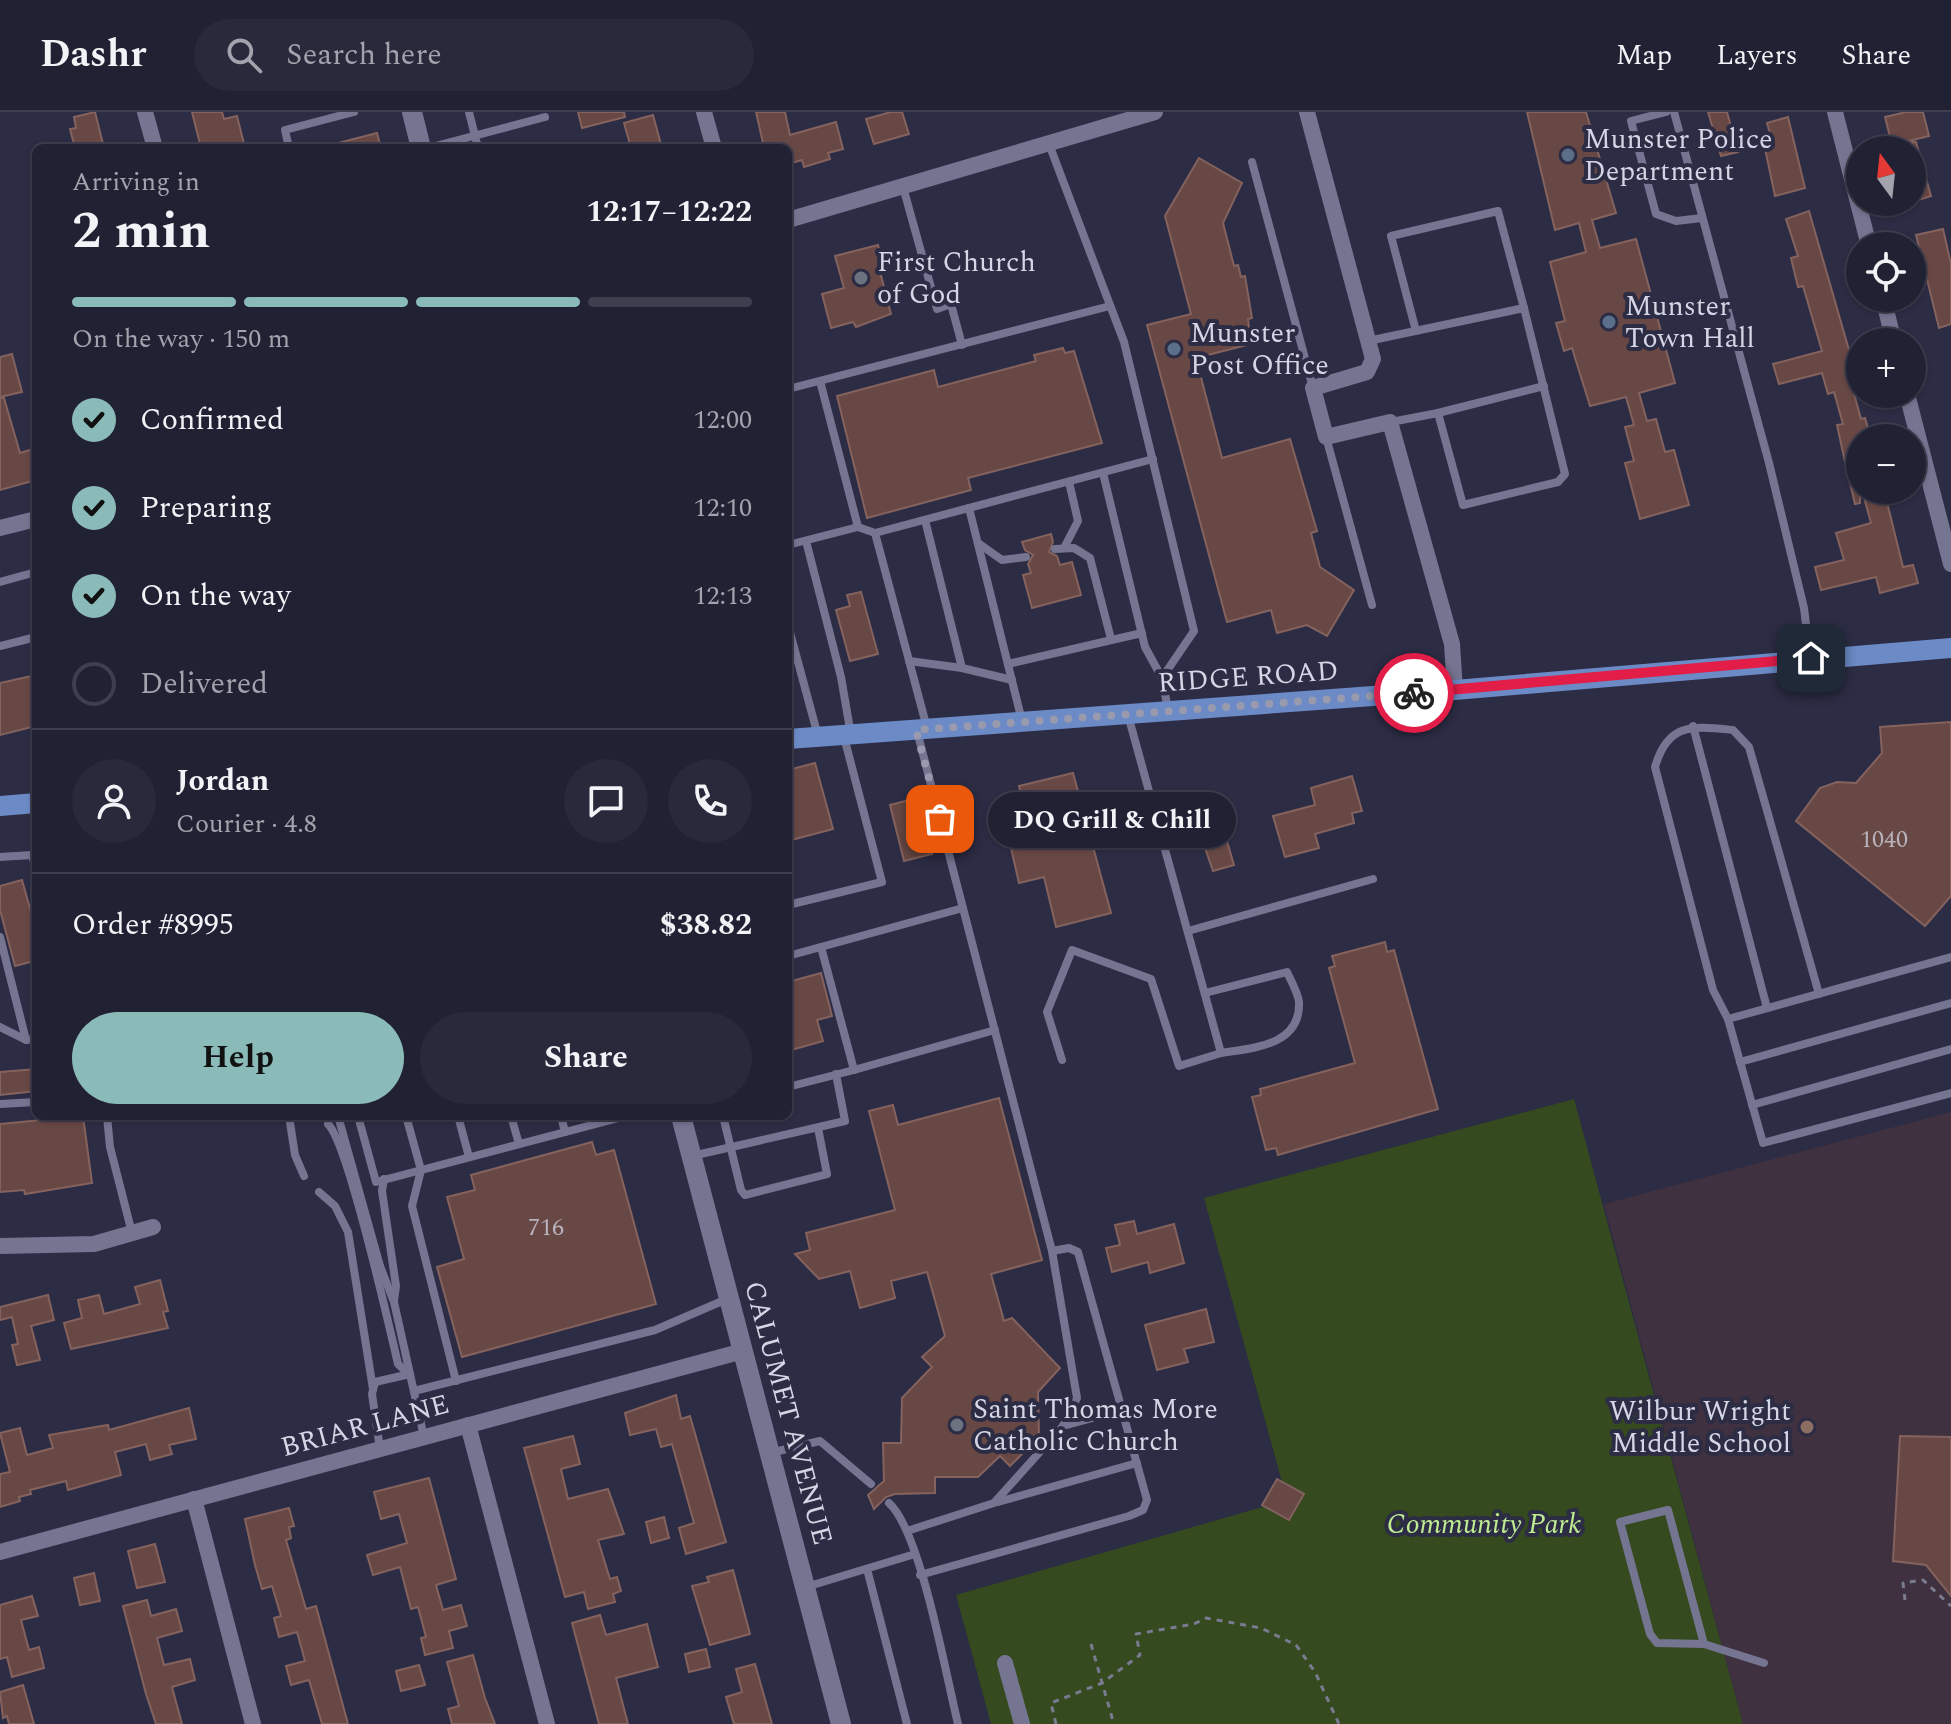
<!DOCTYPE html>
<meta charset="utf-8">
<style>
body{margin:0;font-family:Spectral,serif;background:#29293c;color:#f1f3f6;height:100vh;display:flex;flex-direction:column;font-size:30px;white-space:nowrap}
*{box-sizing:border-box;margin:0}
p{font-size:26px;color:#a2a3ac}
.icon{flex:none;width:44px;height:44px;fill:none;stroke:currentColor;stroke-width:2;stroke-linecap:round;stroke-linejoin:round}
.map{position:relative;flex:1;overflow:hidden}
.sheet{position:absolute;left:32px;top:32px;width:760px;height:976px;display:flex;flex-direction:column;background:#212134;border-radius:12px;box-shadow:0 2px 6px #0004,0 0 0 2px #3e3e4f}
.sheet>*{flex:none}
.needle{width:52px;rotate:345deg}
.fabs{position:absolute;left:1846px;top:24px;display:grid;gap:16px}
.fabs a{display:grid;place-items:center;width:80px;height:80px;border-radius:50%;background:#212134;box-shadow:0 2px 6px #0004,0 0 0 2px #3e3e4f;font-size:40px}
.pin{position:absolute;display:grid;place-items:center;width:68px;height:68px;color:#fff;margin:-34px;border-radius:16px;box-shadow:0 4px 12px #0006}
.courier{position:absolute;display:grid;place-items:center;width:80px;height:80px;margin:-40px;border:6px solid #e11d48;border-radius:50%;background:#fff;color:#222;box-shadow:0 2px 10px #0007}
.bubble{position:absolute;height:56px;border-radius:28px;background:#212134;box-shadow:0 2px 6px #0004,0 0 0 2px #3e3e4f;font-size:26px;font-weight:700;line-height:56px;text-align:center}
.head em{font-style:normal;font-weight:700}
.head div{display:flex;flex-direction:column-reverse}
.head{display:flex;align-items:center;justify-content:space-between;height:136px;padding:0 40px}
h1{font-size:52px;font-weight:700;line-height:60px}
.bar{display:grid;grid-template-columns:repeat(4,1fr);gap:12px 8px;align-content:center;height:96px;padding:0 40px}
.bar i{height:10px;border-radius:6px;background:#3e3e4f}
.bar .on{background:#8bbbb9}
.bar p{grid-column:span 4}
.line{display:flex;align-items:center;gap:20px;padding:0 40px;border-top:2px solid #3e3e4f}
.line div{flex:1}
.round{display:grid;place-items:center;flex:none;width:84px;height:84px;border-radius:42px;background:#29293c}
ol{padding:0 40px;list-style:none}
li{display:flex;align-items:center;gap:24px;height:88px}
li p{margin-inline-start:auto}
li .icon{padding:8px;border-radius:50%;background:#8bbbb9;color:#111;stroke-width:4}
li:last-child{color:#a2a3ac}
li i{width:44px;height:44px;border:4px solid #3e3e4f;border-radius:50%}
.primary-button{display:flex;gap:16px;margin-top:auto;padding:16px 40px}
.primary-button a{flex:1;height:92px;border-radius:48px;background:#8bbbb9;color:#111;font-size:32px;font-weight:700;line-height:92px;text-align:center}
.primary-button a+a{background:#29293c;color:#f1f3f6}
header{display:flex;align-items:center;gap:48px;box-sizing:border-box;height:112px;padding:0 40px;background:#212134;border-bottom:2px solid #3e3e4f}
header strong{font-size:38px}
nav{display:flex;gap:44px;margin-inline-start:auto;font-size:28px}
.search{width:560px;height:72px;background:#29293c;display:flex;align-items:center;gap:20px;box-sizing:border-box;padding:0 28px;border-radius:44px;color:#a2a3ac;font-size:30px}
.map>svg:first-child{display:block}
.education{fill:#3f313f}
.green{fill:#354a1e}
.building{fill:#684844;stroke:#84625e;stroke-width:2}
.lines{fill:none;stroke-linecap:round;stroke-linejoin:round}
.path{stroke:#7a7b90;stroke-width:3;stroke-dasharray:6 6;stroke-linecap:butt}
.lane{stroke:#757592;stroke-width:8}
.street{stroke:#757592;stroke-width:16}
.secondary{stroke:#757592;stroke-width:20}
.primary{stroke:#6b8ac6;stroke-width:20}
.done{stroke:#999aad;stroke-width:8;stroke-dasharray:0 14.4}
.route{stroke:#e11d48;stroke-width:10}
.service-dot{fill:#5c6f8a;stroke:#2c2c45;stroke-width:3}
.worship-dot{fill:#6b7280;stroke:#2c2c45;stroke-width:3}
.education-dot{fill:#8d6e63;stroke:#2c2c45;stroke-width:3}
.labels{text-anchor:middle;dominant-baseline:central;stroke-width:8;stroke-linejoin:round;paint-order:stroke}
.number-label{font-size:24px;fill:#b9b2bd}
.poi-label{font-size:28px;fill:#d4d5e5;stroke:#2c2c45;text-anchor:start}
.street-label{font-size:28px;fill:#d4d5e5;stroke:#2c2c45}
.park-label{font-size:28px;font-style:italic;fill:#bfec93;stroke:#2c2c45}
</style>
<header>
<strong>Dashr</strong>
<div class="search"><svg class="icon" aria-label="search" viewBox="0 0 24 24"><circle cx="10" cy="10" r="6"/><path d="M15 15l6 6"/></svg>Search here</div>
<nav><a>Map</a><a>Layers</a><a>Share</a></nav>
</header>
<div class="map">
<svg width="1951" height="1612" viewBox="0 0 1951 1612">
<rect width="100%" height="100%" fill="#2c2c45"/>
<polygon class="education" points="1951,1000 1951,1612 1743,1612 1604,1092"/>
<polygon class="green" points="1574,987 1743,1612 991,1612 956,1483 1287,1388 1204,1086"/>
<g class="building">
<polygon points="95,0 104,36 75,36 70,17 76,16 74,5"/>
<polygon points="192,0 222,0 224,7 237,4 245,36 201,36"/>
<polygon points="578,0 624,0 625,5 582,16"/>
<polygon points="756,0 785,0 790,23 836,10 843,37 828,41 830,47 804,55 802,48 788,52 788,36 759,36 758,32 763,31"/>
<polygon points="891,0 902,0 909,22 874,32 866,7"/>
<polygon points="1527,0 1586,0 1616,101 1592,108 1600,136 1636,127 1675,271 1639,281 1647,309 1656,307 1665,340 1674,338 1689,393 1640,407 1625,351 1634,349 1625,315 1634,313 1626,285 1590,294 1572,236 1564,239 1556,211 1565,209 1550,150 1586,140 1579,111 1555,118"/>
<polygon points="1708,0 1727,0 1738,40 1721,44"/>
<polygon points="1906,0 1923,0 1929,24 1892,33 1885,5"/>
<polygon points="653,3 662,36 631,36 624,11"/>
<polygon points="1788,5 1805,76 1775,84 1763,27 1771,25 1767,11"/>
<polygon points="377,21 381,36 338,36 338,31"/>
<polygon points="1912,30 1916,30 1931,84 1912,90"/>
<polygon points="1199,46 1242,71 1223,111 1234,154 1238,153 1241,165 1245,164 1252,206 1248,207 1251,232 1196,246 1222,346 1290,327 1317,419 1311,421 1320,455 1354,478 1327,524 1307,513 1277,521 1271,498 1227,510 1147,213 1191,202 1165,104"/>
<polygon points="1809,99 1857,266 1850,267 1861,307 1865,306 1871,326 1860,326 1860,391 1855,392 1845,350 1837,313 1843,312 1834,280 1828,282 1822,261 1779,272 1773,252 1822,239 1803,174 1798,175 1791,146 1798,144 1786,107"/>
<polygon points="1943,117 1951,152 1951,212 1939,216 1916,123"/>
<polygon points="878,133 883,154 879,156 891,202 856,215 853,210 831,216 822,182 844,176 835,144"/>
<polygon points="1063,236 1065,241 1074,239 1102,331 968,366 971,378 867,406 837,284 934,258 938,275 1036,249 1034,243"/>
<polygon points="12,242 22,280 0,285 0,245"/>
<polygon points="0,286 4,286 20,341 36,336 36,368 0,378"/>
<polygon points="1862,378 1884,378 1903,455 1913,453 1918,471 1880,481 1876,465 1821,478 1815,455 1844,448 1836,421 1871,411"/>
<polygon points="1051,422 1053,430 1049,440 1057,444 1060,453 1072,450 1081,483 1032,496 1023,463 1031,461 1028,452 1033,443 1025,438 1022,430"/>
<polygon points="861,480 878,542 850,549 836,498 850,494 847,483"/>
<polygon points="36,563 36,614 0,623 0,571"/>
<polygon points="1951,610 1951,784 1925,814 1796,709 1820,676 1837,670 1856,671 1882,641 1880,615"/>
<polygon points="815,651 833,717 788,729 788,658"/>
<polygon points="1073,661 1111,801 1056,815 1044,765 1019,771 1008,723 1030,718 1019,674"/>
<polygon points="1352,664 1362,699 1352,701 1354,711 1315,722 1319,736 1285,745 1273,704 1315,693 1311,676"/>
<polygon points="917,686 932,742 904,749 890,693"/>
<polygon points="1226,726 1234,753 1213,759 1204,733"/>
<polygon points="22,768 36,818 36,838 31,840 34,849 15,854 0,798 0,774"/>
<polygon points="1385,830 1387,840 1394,838 1438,997 1278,1043 1276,1036 1266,1038 1252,985 1261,983 1260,977 1355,951 1329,856 1335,854 1332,844"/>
<polygon points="821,861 832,904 817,908 823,929 788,939 788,870"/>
<polygon points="36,957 36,979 0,983 0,960"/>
<polygon points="999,986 1042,1148 991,1162 1004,1209 1012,1206 1060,1256 1038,1280 1039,1325 1010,1354 1000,1344 978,1365 935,1365 935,1381 895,1382 886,1385 874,1397 868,1383 884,1369 883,1331 901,1331 902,1286 932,1255 922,1245 945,1224 927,1160 891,1169 895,1186 860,1196 850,1159 819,1167 795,1142 810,1138 806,1121 895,1098 869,999 893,993 898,1013"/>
<polygon points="83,1004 92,1071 25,1082 24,1078 0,1080 0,1012"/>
<polygon points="592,1030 596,1043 614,1038 656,1192 462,1245 437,1155 464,1147 447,1085 475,1078 471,1063"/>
<polygon points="1134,1109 1137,1122 1174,1112 1184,1151 1150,1161 1148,1150 1112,1160 1106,1136 1120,1133 1115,1113"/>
<polygon points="160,1168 168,1199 163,1200 168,1216 71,1237 64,1211 82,1206 78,1188 99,1183 104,1202 140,1192 135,1175"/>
<polygon points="48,1183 54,1208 31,1214 40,1248 17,1253 12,1233 18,1232 12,1205 0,1208 0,1195"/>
<polygon points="1206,1197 1214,1230 1184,1237 1188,1250 1157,1258 1145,1213"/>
<polygon points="676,1283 681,1307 690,1304 726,1430 686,1442 679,1416 694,1411 672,1332 661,1335 656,1317 630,1323 625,1301"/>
<polygon points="189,1296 196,1327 169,1333 172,1342 150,1348 146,1332 115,1340 121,1363 68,1378 66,1369 30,1378 31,1382 19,1385 20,1389 0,1395 0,1362 10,1360 0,1321 20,1316 27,1343 53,1336 49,1323 108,1313 109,1318"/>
<polygon points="573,1324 580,1352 561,1357 568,1387 608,1377 624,1422 598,1428 610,1467 617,1465 621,1479 613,1482 615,1490 588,1497 584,1480 565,1485 524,1336"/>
<polygon points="1900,1324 1951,1325 1951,1484 1926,1453 1893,1449"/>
<polygon points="429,1366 456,1467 436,1473 443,1498 461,1493 467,1514 449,1519 453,1536 425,1543 421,1526 426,1525 418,1495 411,1497 400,1455 373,1463 367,1443 407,1431 399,1402 381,1407 374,1380"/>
<polygon points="1277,1367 1304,1382 1289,1408 1262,1393"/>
<polygon points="289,1396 294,1414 289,1415 291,1426 286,1428 306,1497 316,1494 348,1612 322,1612 309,1568 291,1573 286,1554 305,1549 297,1520 279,1525 274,1506 281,1504 272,1474 262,1477 255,1453 245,1407"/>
<polygon points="664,1405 669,1426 651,1431 646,1410"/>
<polygon points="155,1432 165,1470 137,1476 128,1439"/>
<polygon points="733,1458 750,1522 710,1533 692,1474 709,1470 707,1465"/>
<polygon points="94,1461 100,1489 80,1493 74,1466"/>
<polygon points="32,1484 38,1504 21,1508 29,1538 39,1535 44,1556 12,1565 7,1545 0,1547 0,1493"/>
<polygon points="147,1488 151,1504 176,1497 182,1519 157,1526 164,1553 190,1547 195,1568 172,1575 182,1612 156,1612 146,1582 123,1494"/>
<polygon points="600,1503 606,1523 647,1512 652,1532 658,1555 616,1566 628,1612 599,1612 572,1511"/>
<polygon points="706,1537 710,1555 689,1560 685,1542"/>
<polygon points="473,1543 485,1586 495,1612 452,1612 448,1597 459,1594 447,1550"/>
<polygon points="755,1552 772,1612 734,1612 726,1585 742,1580 736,1557"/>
<polygon points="419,1553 425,1573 401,1579 396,1559"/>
<polygon points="23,1573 34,1612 9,1612 7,1604 3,1606 0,1580"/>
</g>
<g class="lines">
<g class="path">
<polyline points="1905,1488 1903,1471 1923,1468 1951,1494"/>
<polyline points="1091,1532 1113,1609"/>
<polyline points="1056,1612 1051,1591 1102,1571 1140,1543 1136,1522 1194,1512 1206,1506 1261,1516 1296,1533 1315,1560 1339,1612"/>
</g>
<g class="lane">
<polyline points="469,0 478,36"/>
<polyline points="1666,0 1631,9 1656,102 1676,109 1702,106"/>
<polyline points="1674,0 1769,351 1804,496 1810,546"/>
<polyline points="1049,32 1124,230 1194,519 1162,566"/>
<polyline points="289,36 285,18 354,0"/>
<polyline points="428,36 545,5"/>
<polyline points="1252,50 1313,276"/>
<polyline points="903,75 937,197 951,192 962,233"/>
<polyline points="1416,219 1391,124 1498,99 1524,196"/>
<polyline points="1368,229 1524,196 1565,362 1558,370 1463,393 1438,301 1391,310"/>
<polyline points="820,269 858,415 875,421 1153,347"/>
<polyline points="788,277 1110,194"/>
<polyline points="1438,301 1544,274"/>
<polyline points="1326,325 1372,493"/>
<polyline points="1103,361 1145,535 1162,566 1168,598"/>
<polyline points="969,396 1022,609"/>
<polyline points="875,421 927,616"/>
<polyline points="806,429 841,565 851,623"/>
<polyline points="978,431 1002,448 1026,445"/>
<polyline points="788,433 858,415"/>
<polyline points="1065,434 1078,409 1069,370"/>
<polyline points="1055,437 1074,436 1090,446 1111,527"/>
<polyline points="0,470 36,460"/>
<polyline points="788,513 818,624"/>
<polyline points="0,534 36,525"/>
<polyline points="909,549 962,556 925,408"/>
<polyline points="1008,552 1142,521"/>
<polyline points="962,556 1012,568"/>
<polyline points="1693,614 1767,896"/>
<polyline points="35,743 32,743 36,758"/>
<polyline points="0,745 32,743"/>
<polyline points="788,793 882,770 844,625"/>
<polyline points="1188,819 1373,767"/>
<polyline points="0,825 26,928 36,927"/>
<polyline points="788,844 963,796"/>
<path d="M1205 881 1287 860C1291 869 1298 881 1299 890 1301 934 1252 936 1221 941"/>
<path d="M1819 882 1749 635 1733 618C1693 614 1668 610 1655 655L1713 878 1728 907 1763 1031 1951 981"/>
<polyline points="1728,907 1951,845"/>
<polyline points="0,915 26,928"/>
<polyline points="1062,948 1047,900 1072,838 1151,867 1179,954 1221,941 1128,603"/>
<polyline points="1740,950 1951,891"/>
<polyline points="854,958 995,918"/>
<polyline points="788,975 854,958 821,835"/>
<polyline points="0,992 36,990"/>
<polyline points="1752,993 1951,937"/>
<polyline points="107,1004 110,1035 132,1121"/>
<polyline points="289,1004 295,1043 304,1064"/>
<polyline points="338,1004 380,1154 394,1190 424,1325"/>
<polyline points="358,1004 376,1070 626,1004"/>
<polyline points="406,1004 421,1058 412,1094 456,1269"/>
<polyline points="458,1004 469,1045"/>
<polyline points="511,1004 519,1032"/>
<polyline points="561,1004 565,1020"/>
<polyline points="723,1004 741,1078 745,1083 827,1062 818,1016"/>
<path d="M328 1012C347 1030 389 1213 398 1252L409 1262"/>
<polyline points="692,1044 845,1009 836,962"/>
<polyline points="384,1067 382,1079 396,1174 394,1189"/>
<polyline points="319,1080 335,1094 348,1120 373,1277"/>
<polyline points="414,1279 655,1218 727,1187"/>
<polyline points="1063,1314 1122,1298"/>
<polyline points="380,1337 372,1282 375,1270 410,1262"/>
<polyline points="770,1341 820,1329 871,1372"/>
<polyline points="998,1390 1137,1351"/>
<path d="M889 1391C921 1420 946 1564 958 1612"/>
<polyline points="907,1419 994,1391 1063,1314 1077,1286 1052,1139 917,619"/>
<polyline points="867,1457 907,1612"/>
<polyline points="920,1463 1129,1404 1143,1398 1147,1388 1078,1140 1069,1136 1052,1139"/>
<polyline points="806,1475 915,1442"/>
<polyline points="1704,1532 1657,1531 1650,1522 1620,1410 1668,1398 1704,1532 1764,1551"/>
</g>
<g class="street">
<polyline points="145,0 155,36"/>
<polyline points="704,0 714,36"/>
<polyline points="1307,0 1373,247 1367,260 1313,276 1326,325 1390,310 1452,532 1455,578"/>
<polyline points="1835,0 1869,134"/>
<polyline points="788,108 1155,0"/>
<polyline points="1883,186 1894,230"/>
<polyline points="1907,282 1951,452"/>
<polyline points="0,416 36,407"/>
<polyline points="0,1134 94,1132 153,1115"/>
<polyline points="468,1313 547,1612"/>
<polyline points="194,1387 253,1612"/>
<polyline points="0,1440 743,1239"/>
<polyline points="1005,1551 1022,1612"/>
</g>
<g class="secondary">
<polyline points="412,0 421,36"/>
<polyline points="681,1004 841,1612"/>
</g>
<g class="primary">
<polyline points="788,627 1455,578 1951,536"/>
<polyline points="0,694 36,691"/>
</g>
</g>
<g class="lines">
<polyline class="done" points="940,707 916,618 1414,581"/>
<polyline class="route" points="1414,581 1811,546"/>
</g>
<g class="service-dot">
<circle cx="1568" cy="43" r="8"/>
<circle cx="1609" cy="210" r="8"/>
<circle cx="1174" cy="237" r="8"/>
</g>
<g class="worship-dot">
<circle cx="861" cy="166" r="8"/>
<circle cx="957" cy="1313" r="8"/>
</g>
<circle class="education-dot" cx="1807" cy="1315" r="8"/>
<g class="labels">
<g class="number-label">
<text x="1884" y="728">1040</text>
<text x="546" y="1116">716</text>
</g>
<g class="poi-label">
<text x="1584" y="27">Munster Police<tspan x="1584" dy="32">Department</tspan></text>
<text x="877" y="150">First Church<tspan x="877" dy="32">of God</tspan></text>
<text x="1625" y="194">Munster<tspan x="1625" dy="32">Town Hall</tspan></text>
<text x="1190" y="221">Munster<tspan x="1190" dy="32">Post Office</tspan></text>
<text x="973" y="1297">Saint Thomas More<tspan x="973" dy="32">Catholic Church</tspan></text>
<text x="1791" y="1299" text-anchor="end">Wilbur Wright<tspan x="1791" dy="32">Middle School</tspan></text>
</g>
<g class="street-label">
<text transform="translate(1248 565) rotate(-4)">RIDGE ROAD</text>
<text transform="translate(788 1301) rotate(75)">CALUMET AVENUE</text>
<text transform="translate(365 1314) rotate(-15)">BRIAR LANE</text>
</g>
<g class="park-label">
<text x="1484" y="1412">Community Park</text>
</g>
</g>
</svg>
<div class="fabs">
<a><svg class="needle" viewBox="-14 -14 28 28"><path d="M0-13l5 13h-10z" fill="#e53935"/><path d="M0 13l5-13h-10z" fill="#a2a3ac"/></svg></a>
<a><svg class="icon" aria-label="locate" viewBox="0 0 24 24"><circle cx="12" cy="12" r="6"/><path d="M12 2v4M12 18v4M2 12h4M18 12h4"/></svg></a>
<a>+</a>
<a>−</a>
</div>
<div class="pin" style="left:940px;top:707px;background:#ea580c"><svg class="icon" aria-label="bag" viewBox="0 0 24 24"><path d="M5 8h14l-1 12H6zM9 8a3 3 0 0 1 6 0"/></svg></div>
<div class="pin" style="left:1811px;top:546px;background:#1f2937"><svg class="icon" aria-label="home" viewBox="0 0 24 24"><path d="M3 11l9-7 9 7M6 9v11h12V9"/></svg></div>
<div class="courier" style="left:1414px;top:581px"><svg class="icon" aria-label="bike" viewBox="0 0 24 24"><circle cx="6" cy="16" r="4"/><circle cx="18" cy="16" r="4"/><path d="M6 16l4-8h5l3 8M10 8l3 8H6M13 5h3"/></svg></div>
<div class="bubble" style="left:988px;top:680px;width:248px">DQ Grill &amp; Chill</div>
<section class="sheet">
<div class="head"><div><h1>2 min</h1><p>Arriving in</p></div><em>12:17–12:22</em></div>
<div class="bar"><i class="on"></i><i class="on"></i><i class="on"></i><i></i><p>On the way · 150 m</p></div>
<ol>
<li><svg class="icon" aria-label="check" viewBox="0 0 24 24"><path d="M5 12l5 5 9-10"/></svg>Confirmed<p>12:00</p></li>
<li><svg class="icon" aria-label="check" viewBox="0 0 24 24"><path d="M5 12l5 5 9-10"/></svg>Preparing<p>12:10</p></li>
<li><svg class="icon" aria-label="check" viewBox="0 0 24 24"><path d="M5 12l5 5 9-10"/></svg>On the way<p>12:13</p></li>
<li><i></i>Delivered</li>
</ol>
<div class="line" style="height:144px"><a class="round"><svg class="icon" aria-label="person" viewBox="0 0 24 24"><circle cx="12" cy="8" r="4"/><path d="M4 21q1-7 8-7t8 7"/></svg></a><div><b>Jordan</b><p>Courier · 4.8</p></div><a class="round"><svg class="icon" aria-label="chat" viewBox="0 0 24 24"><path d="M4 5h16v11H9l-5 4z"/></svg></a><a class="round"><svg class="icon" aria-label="phone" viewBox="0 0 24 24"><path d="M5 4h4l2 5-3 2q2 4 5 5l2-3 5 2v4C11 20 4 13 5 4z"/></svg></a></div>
<div class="line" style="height:104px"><div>Order #8995</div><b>$38.82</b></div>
<div class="primary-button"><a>Help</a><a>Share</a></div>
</section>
</div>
